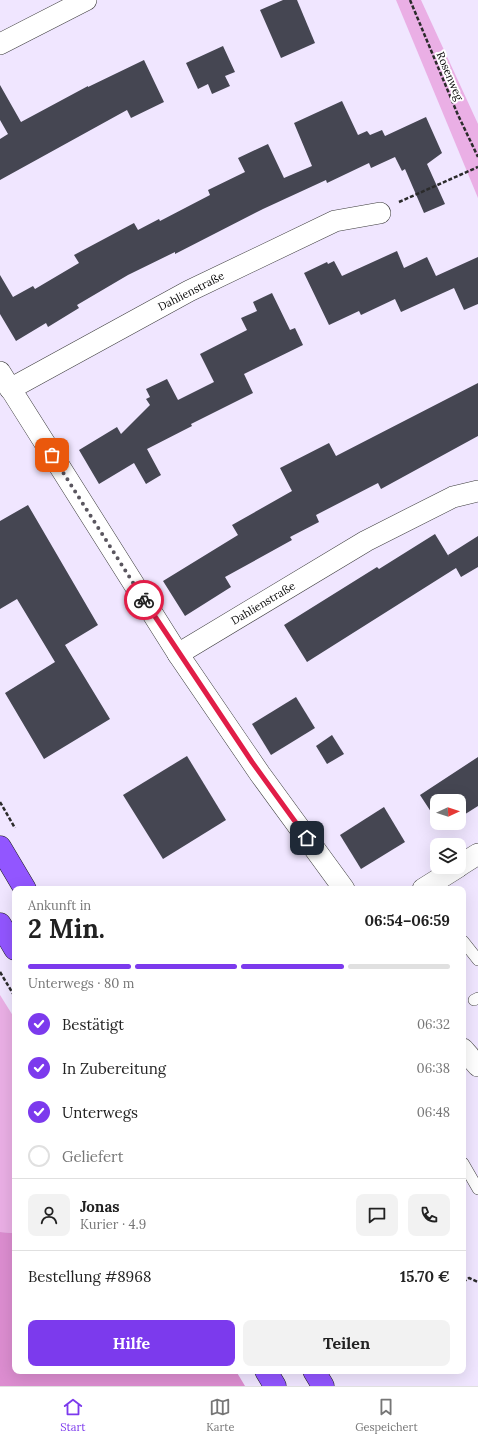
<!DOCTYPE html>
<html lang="de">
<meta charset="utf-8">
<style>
body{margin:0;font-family:Lora,serif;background:#f2f2f2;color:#222;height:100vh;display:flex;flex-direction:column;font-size:15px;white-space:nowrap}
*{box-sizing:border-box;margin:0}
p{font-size:13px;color:#767676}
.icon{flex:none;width:22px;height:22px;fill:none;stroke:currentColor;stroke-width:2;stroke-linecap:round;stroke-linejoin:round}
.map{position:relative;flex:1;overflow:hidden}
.details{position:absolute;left:12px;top:886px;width:454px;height:488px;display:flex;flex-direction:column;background:#fff;border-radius:8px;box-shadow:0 4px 16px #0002}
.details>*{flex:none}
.needle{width:26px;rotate:87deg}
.fabs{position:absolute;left:430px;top:794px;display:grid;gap:8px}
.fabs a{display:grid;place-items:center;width:36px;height:36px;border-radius:8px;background:#fff;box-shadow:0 4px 16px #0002;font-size:20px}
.pin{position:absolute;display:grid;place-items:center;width:34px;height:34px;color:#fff;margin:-17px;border-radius:8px;box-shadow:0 2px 6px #0006}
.courier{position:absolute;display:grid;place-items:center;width:40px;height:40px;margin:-20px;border:3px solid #e11d48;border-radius:50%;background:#fff;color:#222;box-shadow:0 1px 5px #0007}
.head em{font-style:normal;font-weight:800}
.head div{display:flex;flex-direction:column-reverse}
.head{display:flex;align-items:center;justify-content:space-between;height:68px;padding:0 16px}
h1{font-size:26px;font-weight:800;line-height:30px}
.bar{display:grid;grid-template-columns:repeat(4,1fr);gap:6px 4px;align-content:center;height:48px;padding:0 16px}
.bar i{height:5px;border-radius:3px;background:#e0e0e0}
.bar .selected{background:#7c3aed}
.bar p{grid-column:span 4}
.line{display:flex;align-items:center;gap:10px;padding:0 16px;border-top:1px solid #e0e0e0}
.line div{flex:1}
.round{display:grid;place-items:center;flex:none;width:42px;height:42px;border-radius:8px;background:#f2f2f2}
ol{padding:0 16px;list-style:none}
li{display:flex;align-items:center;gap:12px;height:44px}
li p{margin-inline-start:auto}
li .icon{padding:4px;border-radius:50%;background:#7c3aed;color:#fff;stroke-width:4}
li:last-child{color:#767676}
li i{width:22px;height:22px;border:2px solid #e0e0e0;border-radius:50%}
.primary-button{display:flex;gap:8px;margin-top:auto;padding:8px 16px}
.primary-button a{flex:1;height:46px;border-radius:8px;background:#7c3aed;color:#fff;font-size:16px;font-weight:800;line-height:46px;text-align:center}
.primary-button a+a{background:#f2f2f2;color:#222}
.tabs{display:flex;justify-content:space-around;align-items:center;height:56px;border-top:1px solid #e0e0e0;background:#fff;font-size:11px;color:#767676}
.tabs a{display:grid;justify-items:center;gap:2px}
.tabs .selected{color:#7c3aed}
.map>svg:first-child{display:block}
.green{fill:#eaafe5}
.forest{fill:#dc8dd0}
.building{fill:#454652}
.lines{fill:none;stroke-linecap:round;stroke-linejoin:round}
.service-casing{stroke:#3c3c3c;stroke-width:12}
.minor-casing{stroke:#3c3c3c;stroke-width:22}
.primary-casing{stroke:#1a1a1a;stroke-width:23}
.path{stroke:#2b2b2b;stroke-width:2.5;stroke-dasharray:4 2;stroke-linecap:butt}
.service{stroke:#fff;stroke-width:11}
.minor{stroke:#fff;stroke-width:21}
.primary{stroke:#9256ff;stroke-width:22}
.done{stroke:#5a565f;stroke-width:4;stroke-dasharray:0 7.2}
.route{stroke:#e11d48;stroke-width:5}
.labels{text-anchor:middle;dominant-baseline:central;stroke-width:4;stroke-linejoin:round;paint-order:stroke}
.street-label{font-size:11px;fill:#090909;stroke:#fff}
</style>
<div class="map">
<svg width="478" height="1386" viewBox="0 0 478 1386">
<rect width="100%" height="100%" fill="#f0e6ff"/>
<g class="green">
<polygon points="396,0 421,0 478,124 478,198"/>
<polygon points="0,995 15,1019 15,1233 0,1232"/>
</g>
<polygon class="forest" points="0,1232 15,1233 15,1371 236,1371 245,1386 0,1386"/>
<g class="building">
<polygon points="283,0 297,0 315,43 281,58 260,10"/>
<polygon points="223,46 235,72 225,76 230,86 212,94 208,84 198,89 186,63"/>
<polygon points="144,60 164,102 131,118 127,110 0,180 0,139 8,134 0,120 0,85 21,122 88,86 88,87"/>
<polygon points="342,101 358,135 367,131 370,135 382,130 385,136 426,117 442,153 427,164 445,204 424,213 405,169 402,171 395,157 371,168 369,163 327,183 326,180 263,209 175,254 175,252 128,275 77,305 79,308 48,327 46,323 16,341 0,314 0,275 13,297 33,286 35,289 79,263 74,255 134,223 138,230 159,219 160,221 210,195 208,190 245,172 238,158 268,144 284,178 312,166 294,123"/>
<polygon points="397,251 404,268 427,257 436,276 478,257 478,304 464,310 454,288 401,312 395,299 361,315 359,311 329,325 304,273 327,262 328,264 334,261 342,276"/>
<polygon points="272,293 290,330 295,328 303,345 244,374 253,393 191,424 192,426 147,449 161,475 146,484 134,463 99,484 79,450 117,427 121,434 150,405 146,399 150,397 146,389 167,379 178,400 214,382 200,354 247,330 241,318 257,311 253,302"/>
<polygon points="478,383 478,436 381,489 378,483 316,515 319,522 290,537 292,540 225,577 231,587 185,616 163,581 238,535 232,525 292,491 280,468 329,443 336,456"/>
<polygon points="28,505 98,625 65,645 110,719 44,759 5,693 55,662 17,599 0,609 0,521"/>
<polygon points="435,534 449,557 448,555 478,536 478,567 461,577 456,568 307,662 284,625 377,567 379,569"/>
<polygon points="296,697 315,728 271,755 252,724"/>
<polygon points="332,735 344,754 327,764 316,746"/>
<polygon points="187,756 226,820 163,859 123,795"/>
<polygon points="478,757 478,806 459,818 459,801 437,801 437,821 420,795"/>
<polygon points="384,807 405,842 361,869 340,835"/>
</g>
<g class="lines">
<g class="service-casing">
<g id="service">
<polyline points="463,941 478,960"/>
<polyline points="474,1000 478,998"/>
<polyline points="463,1163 478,1189"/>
</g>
</g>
<g class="minor-casing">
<g id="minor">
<polyline points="0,44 86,0"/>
<polyline points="0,372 178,654 260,774 344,889"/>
<polyline points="10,389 189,291 335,221 380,213"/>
<polyline points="178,654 366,541 453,497 478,491"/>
<polyline points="459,866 478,854"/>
<polyline points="423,889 458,867"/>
<polyline points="463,1049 478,1066"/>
</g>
</g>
<g class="primary-casing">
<g id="primary">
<polyline points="0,847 25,889"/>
<polyline points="0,924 15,949"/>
<polyline points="266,1371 275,1386"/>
<polyline points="314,1371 323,1386"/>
</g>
</g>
<g class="path">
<polyline points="410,0 458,115 478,157"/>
<polyline points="399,202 478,167"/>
<polyline points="0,802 15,828"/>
<polyline points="0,972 15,997"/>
<polyline points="463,1282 469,1278 478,1282"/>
</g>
<use href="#service" class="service"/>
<use href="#minor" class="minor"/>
<use href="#primary" class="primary"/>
</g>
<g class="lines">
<polyline class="done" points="52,455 144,600"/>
<polyline class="route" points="144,600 252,762 307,838"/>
</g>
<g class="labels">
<g class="street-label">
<text transform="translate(450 76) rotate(67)">Rosenweg</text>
<text transform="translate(191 291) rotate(-27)">Dahlienstraße</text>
<text transform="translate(263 603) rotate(-31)">Dahlienstraße</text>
</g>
</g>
</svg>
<div class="fabs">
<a><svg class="needle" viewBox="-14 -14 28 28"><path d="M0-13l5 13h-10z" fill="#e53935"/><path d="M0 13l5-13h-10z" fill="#767676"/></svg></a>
<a><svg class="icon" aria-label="layers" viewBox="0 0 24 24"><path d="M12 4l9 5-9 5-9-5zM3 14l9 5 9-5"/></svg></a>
</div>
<div class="pin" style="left:52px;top:455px;background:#ea580c"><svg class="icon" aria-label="bag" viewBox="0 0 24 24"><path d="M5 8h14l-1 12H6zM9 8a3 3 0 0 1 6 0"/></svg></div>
<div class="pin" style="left:307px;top:838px;background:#1f2937"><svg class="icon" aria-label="home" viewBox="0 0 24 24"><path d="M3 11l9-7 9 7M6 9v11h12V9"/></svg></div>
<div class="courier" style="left:144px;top:600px"><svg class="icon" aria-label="bike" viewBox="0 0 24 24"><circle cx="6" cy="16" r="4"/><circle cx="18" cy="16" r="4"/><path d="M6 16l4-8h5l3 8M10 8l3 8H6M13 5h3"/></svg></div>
<section class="details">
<div class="head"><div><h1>2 Min.</h1><p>Ankunft in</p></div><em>06:54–06:59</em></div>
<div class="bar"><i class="selected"></i><i class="selected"></i><i class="selected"></i><i></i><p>Unterwegs · 80 m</p></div>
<ol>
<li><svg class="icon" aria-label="check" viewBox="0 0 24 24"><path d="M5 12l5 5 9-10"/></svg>Bestätigt<p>06:32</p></li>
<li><svg class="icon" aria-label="check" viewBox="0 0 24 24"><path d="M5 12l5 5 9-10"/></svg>In Zubereitung<p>06:38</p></li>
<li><svg class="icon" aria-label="check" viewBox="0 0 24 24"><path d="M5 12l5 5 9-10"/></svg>Unterwegs<p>06:48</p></li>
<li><i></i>Geliefert</li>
</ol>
<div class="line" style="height:72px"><a class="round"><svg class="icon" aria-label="person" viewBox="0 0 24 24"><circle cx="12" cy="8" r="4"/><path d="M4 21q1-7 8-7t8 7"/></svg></a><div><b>Jonas</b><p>Kurier · 4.9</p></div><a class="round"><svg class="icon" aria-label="chat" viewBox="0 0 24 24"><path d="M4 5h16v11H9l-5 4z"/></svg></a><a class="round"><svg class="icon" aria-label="phone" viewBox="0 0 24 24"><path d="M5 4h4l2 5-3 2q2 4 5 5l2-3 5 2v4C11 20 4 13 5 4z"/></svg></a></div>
<div class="line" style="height:52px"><div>Bestellung #8968</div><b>15.70 €</b></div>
<div class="primary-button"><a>Hilfe</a><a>Teilen</a></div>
</section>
</div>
<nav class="tabs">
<a class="selected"><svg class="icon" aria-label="home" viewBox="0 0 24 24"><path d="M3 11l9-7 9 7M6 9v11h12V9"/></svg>Start</a>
<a><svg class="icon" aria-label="map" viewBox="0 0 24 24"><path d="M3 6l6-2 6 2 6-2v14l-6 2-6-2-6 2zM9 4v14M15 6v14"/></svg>Karte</a>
<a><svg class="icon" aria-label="saved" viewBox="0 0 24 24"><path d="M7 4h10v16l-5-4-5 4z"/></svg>Gespeichert</a>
</nav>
